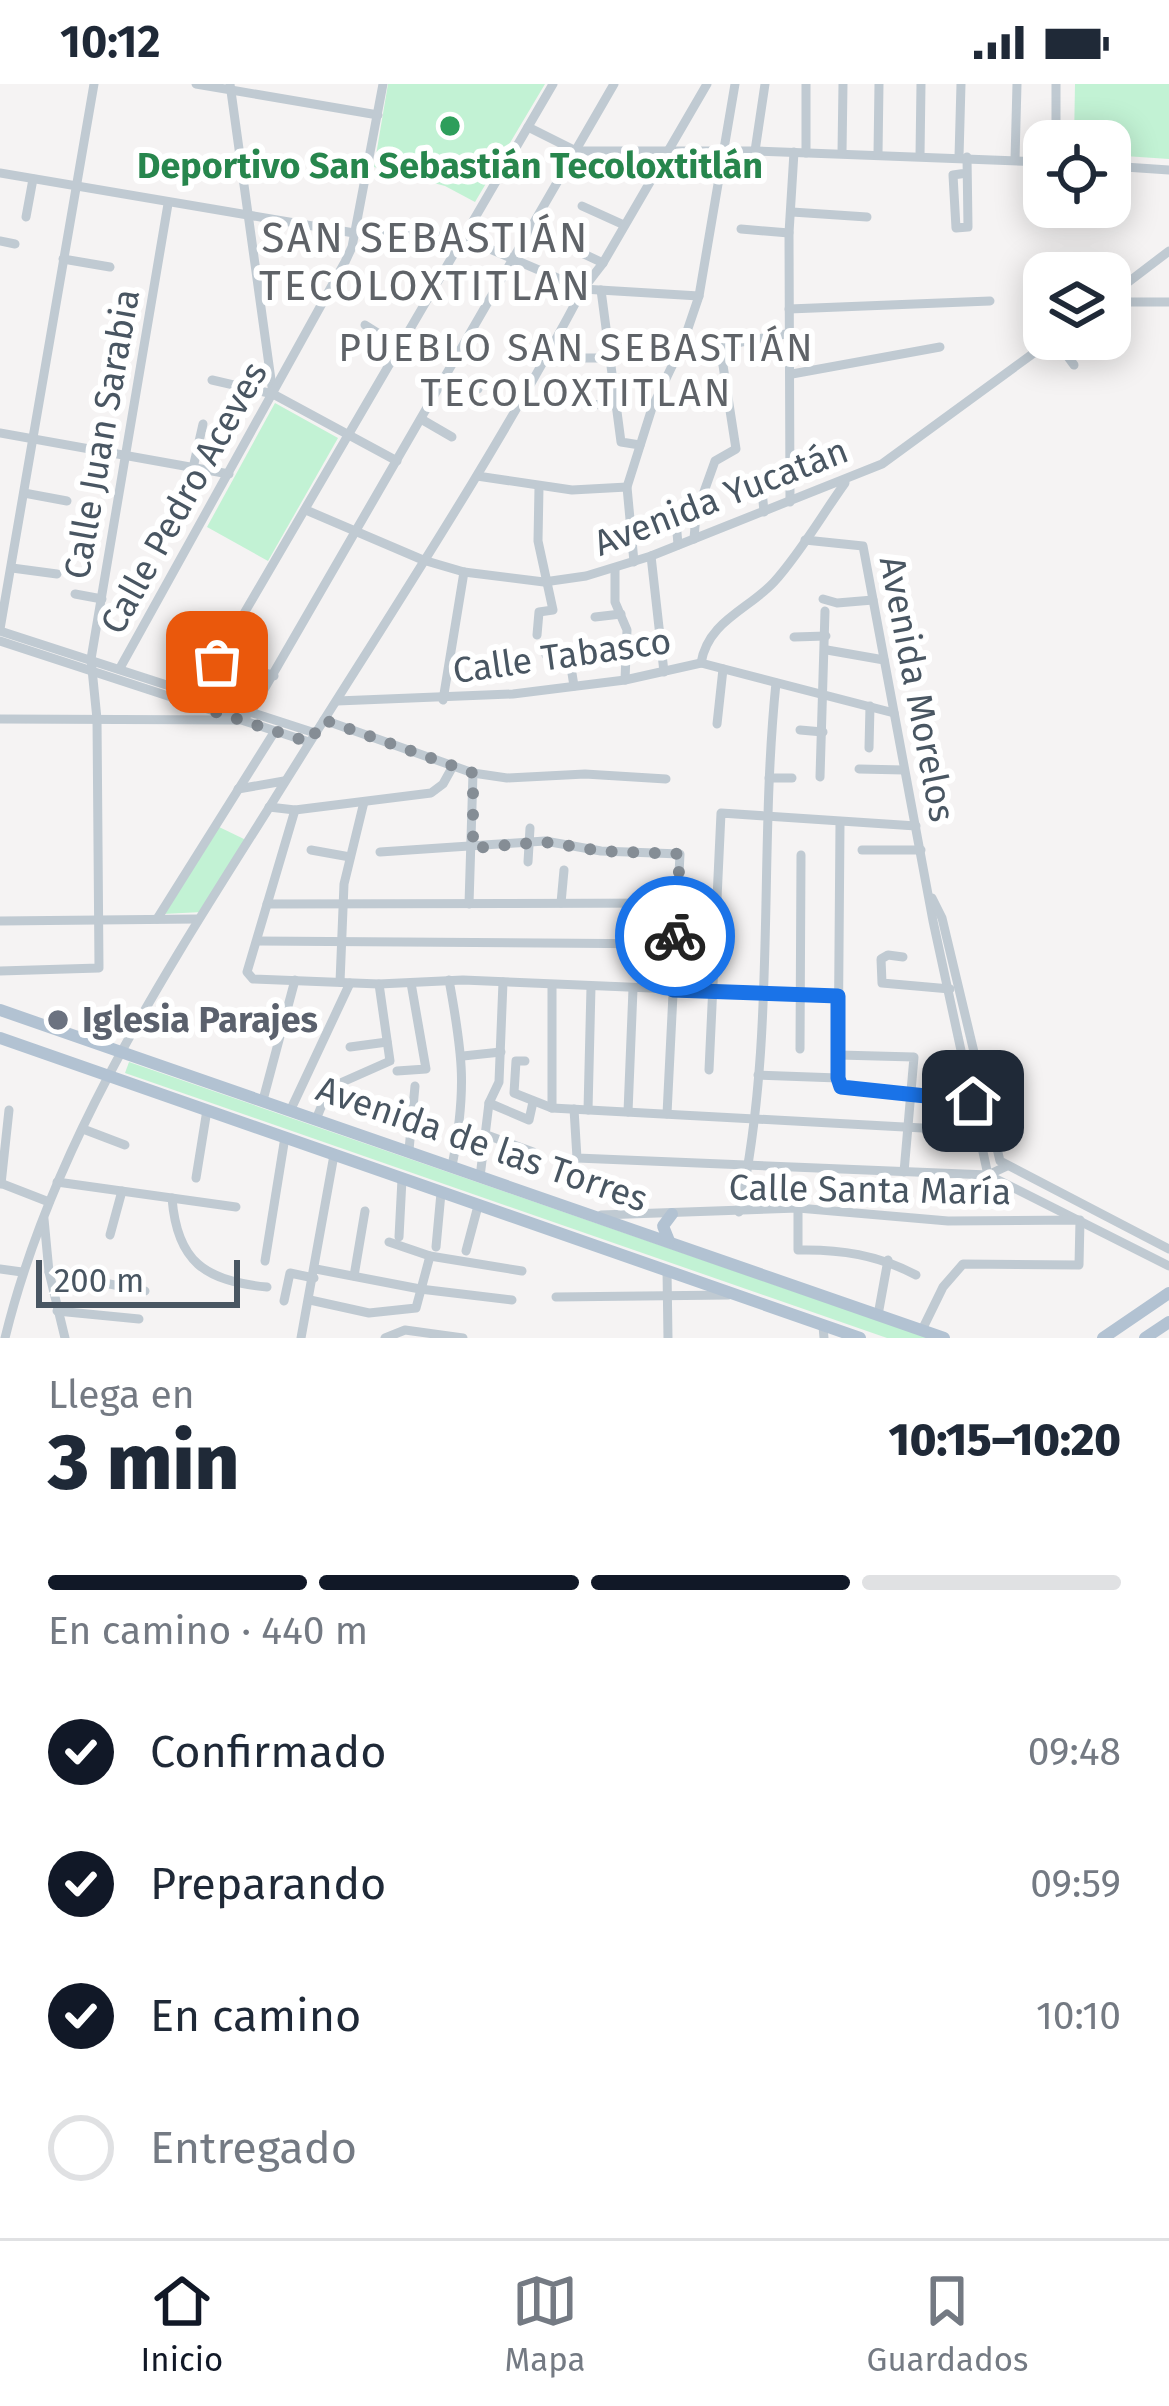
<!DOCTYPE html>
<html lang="es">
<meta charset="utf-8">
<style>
body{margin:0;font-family:"Fira Sans",sans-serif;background:#f2f2f3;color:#1f2937;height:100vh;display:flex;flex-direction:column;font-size:45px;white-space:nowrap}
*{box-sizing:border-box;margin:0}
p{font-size:39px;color:#747a83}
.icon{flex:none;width:66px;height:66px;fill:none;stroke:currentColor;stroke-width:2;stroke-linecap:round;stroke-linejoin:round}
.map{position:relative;height:1254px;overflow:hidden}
.details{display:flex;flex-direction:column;background:#fff;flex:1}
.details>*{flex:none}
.tools{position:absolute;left:1023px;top:36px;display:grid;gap:24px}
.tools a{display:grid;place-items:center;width:108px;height:108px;border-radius:24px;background:#fff;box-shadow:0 6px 30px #0003;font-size:60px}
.scale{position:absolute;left:36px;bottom:30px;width:204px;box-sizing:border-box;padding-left:12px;border:6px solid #495662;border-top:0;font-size:33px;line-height:42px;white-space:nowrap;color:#495662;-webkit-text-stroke:9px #fff;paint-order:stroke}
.pin{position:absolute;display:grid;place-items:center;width:102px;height:102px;color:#fff;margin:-51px;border-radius:24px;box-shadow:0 6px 18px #0006}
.courier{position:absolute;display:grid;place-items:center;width:120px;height:120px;margin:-60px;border:9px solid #1a73e8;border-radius:50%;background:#fff;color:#222;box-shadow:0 3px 15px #0007}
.head em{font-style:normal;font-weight:800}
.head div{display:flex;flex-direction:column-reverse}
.head{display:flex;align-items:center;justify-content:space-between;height:204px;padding:0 48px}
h1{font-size:78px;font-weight:800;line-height:90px}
.bar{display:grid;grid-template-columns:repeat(4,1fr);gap:18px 12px;align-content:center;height:144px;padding:0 48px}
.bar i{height:15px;border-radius:9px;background:#e0e1e3}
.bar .selected{background:#111827}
.bar p{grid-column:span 4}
ol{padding:0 48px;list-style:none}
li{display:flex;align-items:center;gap:36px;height:132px}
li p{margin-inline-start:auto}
li .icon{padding:12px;border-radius:50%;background:#111827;color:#fff;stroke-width:4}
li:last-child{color:#747a83}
li i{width:66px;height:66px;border:6px solid #e0e1e3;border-radius:50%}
.status{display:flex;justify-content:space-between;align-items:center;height:84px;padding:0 60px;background:#fff;direction:ltr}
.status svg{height:33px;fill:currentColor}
.tabs{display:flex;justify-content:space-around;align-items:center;height:168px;border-top:3px solid #e0e1e3;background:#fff;font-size:33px;color:#747a83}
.tabs a{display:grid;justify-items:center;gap:6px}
.tabs .selected{color:#111827}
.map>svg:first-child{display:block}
.green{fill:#c2f2d4}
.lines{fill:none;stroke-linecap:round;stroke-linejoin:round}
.minor{stroke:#c0cad2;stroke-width:9}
.major{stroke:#b2c2d2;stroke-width:12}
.done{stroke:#858d95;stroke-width:12;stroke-dasharray:0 21.6}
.route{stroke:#1a73e8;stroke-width:15}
.leisure-dot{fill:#2e9e5b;stroke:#fff;stroke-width:4.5}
.worship-dot{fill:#6b7280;stroke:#fff;stroke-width:4.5}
.labels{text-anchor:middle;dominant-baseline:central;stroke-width:12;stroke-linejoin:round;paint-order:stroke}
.leisure-label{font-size:36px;font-weight:bold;fill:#27864d;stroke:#fff}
.street-label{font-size:36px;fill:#495662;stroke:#fff}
.worship-label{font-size:36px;font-weight:bold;fill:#5b616d;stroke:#fff;text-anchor:start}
.neighbourhood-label{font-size:39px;letter-spacing:3px;fill:#5f6368;stroke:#fff}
.quarter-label{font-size:42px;letter-spacing:3px;fill:#5f6368;stroke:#fff}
</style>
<div class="status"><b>10:12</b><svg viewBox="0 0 49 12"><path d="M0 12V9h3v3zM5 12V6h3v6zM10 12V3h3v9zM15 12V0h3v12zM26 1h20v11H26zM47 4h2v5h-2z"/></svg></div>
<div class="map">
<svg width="1169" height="1254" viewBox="0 0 1169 1254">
<rect width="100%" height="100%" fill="#f5f3f3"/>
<g class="green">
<polygon points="388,0 545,0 475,118 445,102 374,83"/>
<polygon points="1075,0 1169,0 1169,75 1110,71 1110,57 1074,57"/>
<polygon points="275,319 338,354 268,477 207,443"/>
<polygon points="217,742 246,756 202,828 163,830"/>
<polygon points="129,978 929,1254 887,1254 125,989"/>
</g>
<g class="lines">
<g class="minor">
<polyline points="196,0 378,31"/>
<polyline points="230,0 273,310"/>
<polyline points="1056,0 1056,57"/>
<polyline points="528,43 576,67 755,67 1044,78"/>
<polyline points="755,67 765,0"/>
<polyline points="806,69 806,0"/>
<polyline points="842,69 843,0"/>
<polyline points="878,70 879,0"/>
<polyline points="920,72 921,0"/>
<polyline points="959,73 961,0"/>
<polyline points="967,73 968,143 956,144 953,91 967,89"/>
<polyline points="1015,76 1017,0"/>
<polyline points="1110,82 1169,86"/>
<polyline points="0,89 354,149 462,153 583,205 699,212"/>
<polyline points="582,122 624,141"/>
<polyline points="792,128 867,133"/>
<polyline points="26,133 33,95"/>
<polyline points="741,145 789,149"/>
<polyline points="0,157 15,160"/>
<polyline points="569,163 603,179"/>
<polyline points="63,175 110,183"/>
<polyline points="601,206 621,358 640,361"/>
<polyline points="1110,212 1169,167"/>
<polyline points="1110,218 1169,218"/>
<polyline points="789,225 990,217"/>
<polyline points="365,241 400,263"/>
<polyline points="1055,255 1074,281"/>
<polyline points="683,259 720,262 791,249"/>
<polyline points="546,274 610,274"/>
<polyline points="792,290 940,263"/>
<polyline points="447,292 478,305"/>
<polyline points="212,296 273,310 397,377"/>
<polyline points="594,321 617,318"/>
<polyline points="421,335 452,353"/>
<polyline points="0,349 229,390"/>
<polyline points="193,384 203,340"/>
<polyline points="477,392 572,406 627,403"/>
<polyline points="762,406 764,428"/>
<polyline points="24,409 67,417"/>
<polyline points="790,418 789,149 794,68"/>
<polyline points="675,424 678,461"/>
<polyline points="306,426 423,476 464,488 544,498 586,492 651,472 882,380 1053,255"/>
<polyline points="694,455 696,430 715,377 736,365 720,262"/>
<polyline points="805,456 863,462 933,837 988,1091 1169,1182"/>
<polyline points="651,472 664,588"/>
<polyline points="634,478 627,403 652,324 683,259 699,212 735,0"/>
<polyline points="12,484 57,490"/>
<polyline points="615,484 615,518 627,546 625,596"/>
<polyline points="75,510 102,515"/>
<polyline points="823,515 837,519 873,516"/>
<polyline points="595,533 621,530"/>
<polyline points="0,545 94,0"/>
<polyline points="0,547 315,649"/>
<polyline points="537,551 539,528 553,526 538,457 539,403"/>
<polyline points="794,553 826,552"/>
<polyline points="0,557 309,658"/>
<polyline points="827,566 884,576"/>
<polyline points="546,571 559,570 560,577 571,583 574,602"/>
<path d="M701 579C708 537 748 526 774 498 801 468 822 431 845 399"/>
<polyline points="246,582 274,592"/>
<polyline points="120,584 345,178 352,163 383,0"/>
<polyline points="197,610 553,0"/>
<polyline points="443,616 464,488"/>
<polyline points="337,617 513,610 625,596 701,579 894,629"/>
<polyline points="0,635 239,636 251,628 614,0"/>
<polyline points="324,636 473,689 507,694 585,690 666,695"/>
<polyline points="717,640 723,585"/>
<polyline points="800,646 823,648"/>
<polyline points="869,664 870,622"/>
<polyline points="859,685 904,686"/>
<polyline points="820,693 825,527"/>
<polyline points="769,694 792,694"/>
<polyline points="238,705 284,697"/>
<polyline points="269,723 295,726 431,709 443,700 453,682"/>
<polyline points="295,726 247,888 253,895 379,900 463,896 838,912"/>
<polyline points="311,766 350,773"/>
<polyline points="862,766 921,766"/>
<polyline points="380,768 545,757 601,767 680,770 667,1030"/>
<polyline points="528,778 530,744"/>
<polyline points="932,814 942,834 1000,1077 1169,1165"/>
<polyline points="561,819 564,786"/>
<polyline points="267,820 678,819"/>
<polyline points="469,820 473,689"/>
<polyline points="157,835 275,647"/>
<polyline points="0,837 197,835"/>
<polyline points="257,857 674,860"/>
<polyline points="903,873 888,871 881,875 882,899 950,905"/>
<polyline points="0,887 99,884 97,635 91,575 168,120"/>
<path d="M449 896C463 972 467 1006 452 1082"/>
<polyline points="340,898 344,800 364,718"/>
<polyline points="350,963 387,958"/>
<polyline points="800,965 801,771"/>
<polyline points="839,971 914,973 904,1088"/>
<polyline points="463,972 501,968"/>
<polyline points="525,977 516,977 514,1009 552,1024 959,1046"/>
<polyline points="709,986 721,729 916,742"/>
<polyline points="397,987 426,985 411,899"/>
<polyline points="758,991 838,994 841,1003 973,1017"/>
<polyline points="838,994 840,738"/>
<polyline points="263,1016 295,896"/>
<polyline points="489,1019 529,1036 533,1018"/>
<polyline points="552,1024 552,901"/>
<polyline points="291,1025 350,899"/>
<polyline points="574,1025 577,1074 988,1091 1007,1082"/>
<polyline points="588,1026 591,903"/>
<polyline points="628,1028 633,905"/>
<polyline points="317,1033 329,1004 390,977 379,900"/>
<polyline points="83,1045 125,1061"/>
<polyline points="484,1050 533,1068"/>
<polyline points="409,1066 415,1002"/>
<polyline points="480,1093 489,1019 499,998 503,898"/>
<polyline points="196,1094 207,1026"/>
<polyline points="57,1098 236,1123"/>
<polyline points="0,1099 49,1118"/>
<polyline points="1,1100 9,1026"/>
<path d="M172 1114C177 1178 205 1197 267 1203"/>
<path d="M798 1124V1166C840 1165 878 1171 916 1191"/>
<path d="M739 1128C777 955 758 774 776 599"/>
<polyline points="601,1131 798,1124 948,1137 1080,1136 1079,1181 963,1180 943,1203 922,1246"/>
<polyline points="44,1135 49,1188 65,1254"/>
<polyline points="110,1151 122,1107"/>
<polyline points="399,1153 402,1095"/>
<polyline points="389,1158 430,1172 522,1187"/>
<polyline points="436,1163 441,1109"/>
<polyline points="466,1167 478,1122"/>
<polyline points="265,1177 285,1053"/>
<polyline points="0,1185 22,1188"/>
<polyline points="316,1185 420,1205 512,1216"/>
<polyline points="667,1186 668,1254"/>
<polyline points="49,1188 145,1207"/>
<polyline points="354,1192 365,1127"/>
<polyline points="556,1213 728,1211"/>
<polyline points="310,1216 369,1229 416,1224 430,1172"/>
<polyline points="284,1217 290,1189 314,1194"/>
<polyline points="57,1227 139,1235"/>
<polyline points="878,1231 888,1176"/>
<polyline points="823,1242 824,1254"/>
<path d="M5 1254C52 1062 163 892 267 727 374 554 488 385 583 205L603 179 707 0"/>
<polyline points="301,1254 334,1071"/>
<polyline points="385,1254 405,1246 463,1254"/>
</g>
<g class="major">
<polyline points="0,926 944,1254"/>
<polyline points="0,954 860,1254"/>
<polyline points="669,1157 663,1142 672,1130"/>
<polyline points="1103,1254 1169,1209"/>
<polyline points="1145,1254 1169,1238"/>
</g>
</g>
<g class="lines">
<polyline class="done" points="217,578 197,610 182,606 175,615 309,658 324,636 473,689 473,764 545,758 601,767 680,770 675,852"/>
<polyline class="route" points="675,852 673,906 838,912 838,994 841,1003 973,1017"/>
</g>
<circle class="leisure-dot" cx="450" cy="42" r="12"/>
<circle class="worship-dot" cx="58" cy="936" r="12"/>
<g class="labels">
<g class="leisure-label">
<text x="450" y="82">Deportivo San Sebastián Tecoloxtitlán</text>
</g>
<g class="street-label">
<text transform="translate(102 350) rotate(-80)">Calle Juan Sarabia</text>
<text transform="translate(721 413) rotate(-21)">Avenida Yucatán</text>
<text transform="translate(184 414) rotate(-61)">Calle Pedro Aceves</text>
<text transform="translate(562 572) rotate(-8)">Calle Tabasco</text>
<text transform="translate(917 605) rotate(79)">Avenida Morelos</text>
<text transform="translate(482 1060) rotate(19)">Avenida de las Torres</text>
<text transform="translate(870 1106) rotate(1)">Calle Santa María</text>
</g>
<g class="worship-label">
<text x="82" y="936">Iglesia Parajes</text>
</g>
<g class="neighbourhood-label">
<text x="577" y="264">PUEBLO SAN SEBASTIÁN<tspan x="577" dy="45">TECOLOXTITLAN</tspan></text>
</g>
<g class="quarter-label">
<text x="426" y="154">SAN SEBASTIÁN<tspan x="426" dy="48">TECOLOXTITLAN</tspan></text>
</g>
</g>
</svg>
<div class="tools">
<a><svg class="icon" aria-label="locate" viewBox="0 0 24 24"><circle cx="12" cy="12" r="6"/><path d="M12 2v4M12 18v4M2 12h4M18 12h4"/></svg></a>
<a><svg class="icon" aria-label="layers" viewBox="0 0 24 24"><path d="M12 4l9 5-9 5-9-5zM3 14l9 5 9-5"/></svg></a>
</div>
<div class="scale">200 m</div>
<div class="pin" style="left:217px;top:578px;background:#ea580c"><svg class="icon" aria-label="bag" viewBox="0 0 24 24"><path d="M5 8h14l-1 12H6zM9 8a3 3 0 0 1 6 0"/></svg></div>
<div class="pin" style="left:973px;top:1017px;background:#1f2937"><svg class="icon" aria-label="home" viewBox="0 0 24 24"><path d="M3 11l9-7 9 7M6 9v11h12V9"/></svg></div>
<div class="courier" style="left:675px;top:852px"><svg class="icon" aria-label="bike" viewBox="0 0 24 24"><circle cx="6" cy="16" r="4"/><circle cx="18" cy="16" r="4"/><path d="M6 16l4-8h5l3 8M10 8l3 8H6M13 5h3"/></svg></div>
</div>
<section class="details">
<div class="head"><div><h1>3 min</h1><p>Llega en</p></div><em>10:15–10:20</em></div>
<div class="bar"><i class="selected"></i><i class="selected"></i><i class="selected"></i><i></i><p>En camino · 440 m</p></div>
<ol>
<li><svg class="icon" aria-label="check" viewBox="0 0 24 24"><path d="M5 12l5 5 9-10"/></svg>Confirmado<p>09:48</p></li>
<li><svg class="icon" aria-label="check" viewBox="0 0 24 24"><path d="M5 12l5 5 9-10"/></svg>Preparando<p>09:59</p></li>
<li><svg class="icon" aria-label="check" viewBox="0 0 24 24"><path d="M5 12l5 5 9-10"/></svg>En camino<p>10:10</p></li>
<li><i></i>Entregado</li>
</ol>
</section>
<nav class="tabs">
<a class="selected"><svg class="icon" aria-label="home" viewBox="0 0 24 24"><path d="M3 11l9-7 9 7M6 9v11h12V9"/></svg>Inicio</a>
<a><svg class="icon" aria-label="map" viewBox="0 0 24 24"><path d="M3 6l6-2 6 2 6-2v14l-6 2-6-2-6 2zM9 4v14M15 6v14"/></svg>Mapa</a>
<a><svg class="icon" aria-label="saved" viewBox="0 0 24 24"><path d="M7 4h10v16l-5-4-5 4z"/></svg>Guardados</a>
</nav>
